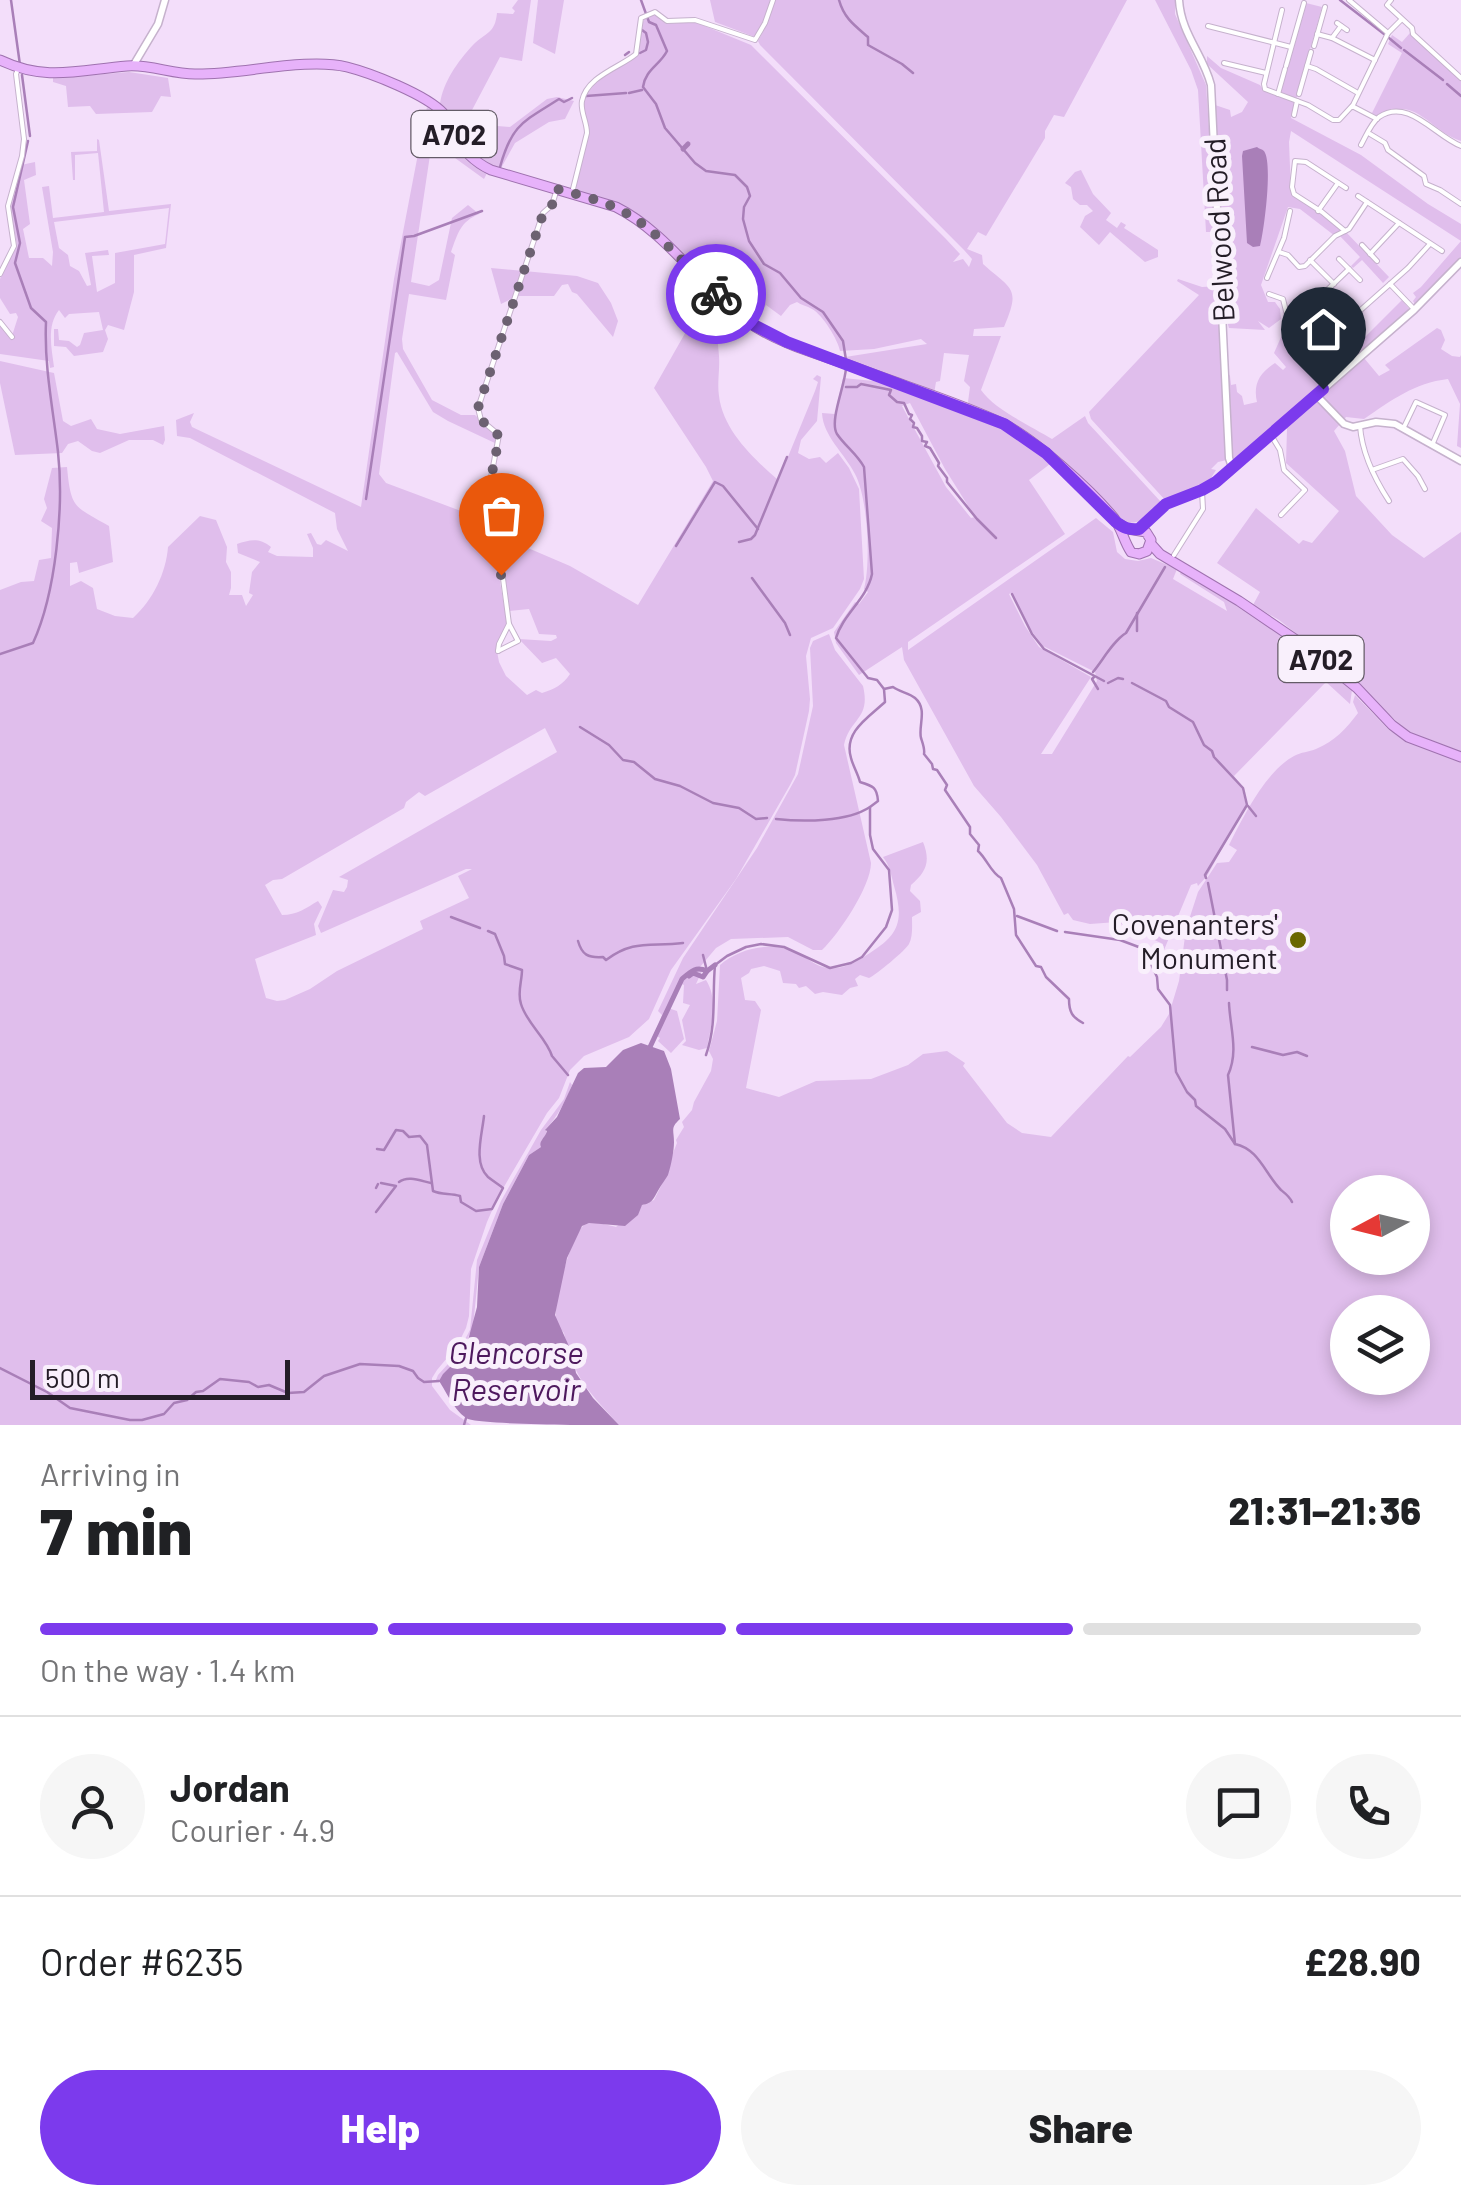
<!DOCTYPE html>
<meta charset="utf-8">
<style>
body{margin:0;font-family:Barlow,sans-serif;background:#f6f6f6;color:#202124;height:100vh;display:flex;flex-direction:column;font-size:38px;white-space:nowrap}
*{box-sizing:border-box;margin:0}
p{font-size:32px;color:#757577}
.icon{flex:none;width:55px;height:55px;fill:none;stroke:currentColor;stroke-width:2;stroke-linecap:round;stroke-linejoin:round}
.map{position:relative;height:1425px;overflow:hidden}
.details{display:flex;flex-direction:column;background:#fff;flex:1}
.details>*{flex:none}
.needle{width:65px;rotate:263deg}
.fabs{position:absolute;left:1330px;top:1175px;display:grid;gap:20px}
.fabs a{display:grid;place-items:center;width:100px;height:100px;border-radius:50%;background:#fff;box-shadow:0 5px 15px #0003;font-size:50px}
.scale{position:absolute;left:30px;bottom:25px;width:260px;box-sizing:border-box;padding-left:10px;border:5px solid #241d27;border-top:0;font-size:28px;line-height:35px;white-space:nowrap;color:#241d27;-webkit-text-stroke:8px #f9f0fc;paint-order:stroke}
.pin{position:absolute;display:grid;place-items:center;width:85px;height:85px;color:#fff;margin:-102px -42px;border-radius:50% 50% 50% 0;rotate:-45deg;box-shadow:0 0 10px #0007}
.pin .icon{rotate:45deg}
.courier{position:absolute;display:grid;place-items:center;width:100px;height:100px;margin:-50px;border:8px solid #7c3aed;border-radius:50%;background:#fff;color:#222;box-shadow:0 2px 12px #0007}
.head em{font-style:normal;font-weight:800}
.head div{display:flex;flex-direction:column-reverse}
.head{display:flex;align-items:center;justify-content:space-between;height:170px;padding:0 40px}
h1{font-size:65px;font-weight:800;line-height:75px}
.bar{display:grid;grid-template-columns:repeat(4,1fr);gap:15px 10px;align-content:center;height:120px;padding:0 40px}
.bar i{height:12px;border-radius:8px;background:#e0e0e0}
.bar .active{background:#7c3aed}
.bar p{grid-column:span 4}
.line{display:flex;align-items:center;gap:25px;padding:0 40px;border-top:2px solid #e0e0e0}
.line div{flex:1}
.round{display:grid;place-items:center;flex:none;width:105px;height:105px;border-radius:52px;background:#f6f6f6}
.cta{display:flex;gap:20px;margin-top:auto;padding:20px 40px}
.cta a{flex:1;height:115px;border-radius:60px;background:#7c3aed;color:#fff;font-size:40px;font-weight:800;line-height:115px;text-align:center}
.cta a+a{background:#f6f6f6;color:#202124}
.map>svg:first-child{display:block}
.green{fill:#e0beec;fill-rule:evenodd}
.water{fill:#a97fb8}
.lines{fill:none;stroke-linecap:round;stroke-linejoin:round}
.stream{stroke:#a97fb8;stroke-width:2.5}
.canal{stroke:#a97fb8;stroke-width:5}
.minor-casing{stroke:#c6b2cd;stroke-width:6}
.tertiary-casing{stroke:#c6b2cd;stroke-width:9}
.trunk-casing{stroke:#9f72af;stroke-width:11}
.minor{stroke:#fff;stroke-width:4}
.tertiary{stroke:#fff;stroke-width:6}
.trunk{stroke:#e7b2fa;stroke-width:9}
.done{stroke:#6c6171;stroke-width:10;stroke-dasharray:0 18}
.route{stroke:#7c3aed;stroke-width:12}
.poi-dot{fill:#6a6700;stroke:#f9f0fc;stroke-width:4}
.labels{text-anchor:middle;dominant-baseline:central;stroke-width:10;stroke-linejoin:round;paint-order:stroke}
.shield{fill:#f9f0fc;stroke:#645c67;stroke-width:2.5}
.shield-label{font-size:28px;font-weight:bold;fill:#241d27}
.street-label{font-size:30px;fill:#241d27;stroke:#f9f0fc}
.poi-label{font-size:30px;fill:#241d27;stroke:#f9f0fc;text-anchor:end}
.water-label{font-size:32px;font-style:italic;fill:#4e195e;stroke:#f9f0fc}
</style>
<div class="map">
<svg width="1461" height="1425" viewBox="0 0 1461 1425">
<rect width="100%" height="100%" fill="#f3defa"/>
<g class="green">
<path d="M518 0H531L522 61 500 57 471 112 455 128 440 104C443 82 458 61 473 45 486 32 495 34 497 13L513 14 515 11 512 8Z"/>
<polygon points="538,0 564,0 555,54 533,43"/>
<polygon points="710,0 771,0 764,22 755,37 715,22"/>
<path d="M775 0H1127L1064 117 1054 115 1045 131V138L986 236 978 232 967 249 982 255 983 264C1012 290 1021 287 1004 327L974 329 973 336H1001L981 390C995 410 1031 426 1052 439L1085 416 1088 423 1161 502C1149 514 1139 528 1121 521L1049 452 971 407 968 402 970 387 964 381 969 355 944 353 940 381 936 382 934 394 839 358 927 344 921 339 874 349 840 351C838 340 823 315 812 309 807 306 801 305 797 302L790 305 781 316 766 305 755 321 720 293 659 234 576 191 574 188C581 162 594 133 582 108 588 79 616 72 636 55L640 28 645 18 655 15 666 24 695 22 751 45 945 238 960 254 953 262 963 259 969 267 972 259 964 250 760 45 758 41 767 24Z"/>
<polygon points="1155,0 1175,0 1175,14 1206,85 1216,232 1206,232 1198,90 1191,70"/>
<polygon points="1306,3 1322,7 1291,118 1361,155 1428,204 1461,224 1461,259 1415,304 1413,301 1416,297 1413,293 1421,287 1461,241 1291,131 1289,142 1291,192 1345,231 1389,277 1383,283 1362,260 1353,268 1351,266 1360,257 1339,235 1335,236 1300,209 1288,207 1261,285 1268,302 1275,302 1280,309 1281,319 1269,328 1258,321 1265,330 1229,328 1225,315 1215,105 1230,110 1231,117 1242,112 1248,102 1207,64 1207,56 1221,68 1260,85 1264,91 1279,96"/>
<path d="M1410 33 1461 80V141C1428 130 1415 93 1379 117L1372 113 1402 53 1388 44 1392 35 1402 42Z"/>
<polygon points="129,72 168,78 171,97 161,96 152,112 96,114 90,106 68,107 66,86 53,82 53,78"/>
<polygon points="557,97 574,101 565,119 549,122 515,143 500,170 475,157 487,150 482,141 497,126 510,127 547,99"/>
<path d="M427 107 441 117 487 173 484 179 444 150 430 155 411 282 429 286 439 280 452 218 468 205 479 214C460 222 458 233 451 252L455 255 446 300 409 294 402 339 403 349 432 400 461 415H475L496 435 497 444 448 421 433 412 397 352 395 353 379 474 386 483 477 517 484 498 496 534 499 576 507 623 496 646 499 662 506 676 527 695 536 690 542 693C554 689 563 685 570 674L556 658 542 663 519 639 551 641 557 638 556 635 539 634 529 609 509 611 500 536 570 566 638 605 713 481 706 467 654 388 709 291 719 303 714 309C715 324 718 340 719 356 720 369 717 383 719 396 723 430 753 458 777 479L758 530 815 391 818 382 813 379 817 375 821 377 817 421 801 440 798 453 809 459 820 457 826 463 838 453 849 468 859 489 864 579 860 589 833 628 811 638 806 656 810 699 809 711 795 775 790 785 736 879 671 970 649 1019 629 1037 584 1056 570 1070 559 1098 547 1113 498 1197 487 1222 471 1269 469 1316 466 1328 457 1346 437 1370 432 1378V1386L450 1410 471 1425H0V590L21 582 34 581 39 560 51 558 52 528 41 521 47 508 44 499 52 468 67 467C71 509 74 506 109 526L113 562 79 573 77 562 70 563V586L81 581 93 588 97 609 115 616 133 618C153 600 166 573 168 547L200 516 216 520 227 547 226 562 231 572V588L229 595H242L246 606 253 595 249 593 252 572 260 562 238 553 237 544C249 540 259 537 271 547L268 552 277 556 313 557V548L307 534 311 533 317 544 321 545 326 540 348 551 337 529 335 513 190 438 177 436 176 420 194 413 190 422 192 427 361 507 394 279ZM545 728 557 752 339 877 348 880 347 887 344 892 333 890 318 926 321 933 466 869H472L458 876 469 898 420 921 423 929 337 971 310 989 285 1000 277 1001 266 998 255 959 316 935 314 924 322 907 318 901C306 908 297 915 282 915L265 885 273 880 282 879 404 808 406 802 419 792 425 796Z"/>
<path d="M97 139 99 140 109 211 171 204 166 248 134 255V292L124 330 108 325 105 330 108 339 103 352 74 356 66 347 54 346V329H58L59 340 69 341 77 347 80 345 84 333 103 330 99 312 69 314 65 318 59 310C46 326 52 350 54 367L50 368 49 361 0 354V326L11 339 18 317 16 313 10 314 0 298V279L17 245 10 207 21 165 35 162 36 175 24 180 30 224 23 229 29 258H43L52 266 53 252 42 187 49 186 53 218 104 212 98 153 75 155V180H73L71 152 97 151ZM169 208 165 244 115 253V283L97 292 92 256 109 255 108 250 85 253 91 285 87 286 79 271 70 266 68 255 59 248 54 222Z"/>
<polygon points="1081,170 1093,194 1111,213 1106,220 1117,228 1121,222 1126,225 1124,228 1158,250 1158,257 1145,262 1110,232 1099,245 1080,227 1085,216 1093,211 1087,205 1080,205 1073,199 1071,187 1065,183 1075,172"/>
<polygon points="491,268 577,276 598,283 611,303 618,321 613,337 577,294 572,292 568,284 562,285 554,296 517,296 501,304"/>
<polygon points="1178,279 1202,287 1220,286 1227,460 1218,462 1211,469 1216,470 1206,486 1166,501 1091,419 1089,412 1199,295 1177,281"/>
<path d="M1402 300 1410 310 1232 462 1227 371 1230 376 1231 385 1236 384 1237 392 1242 396 1244 405 1257 402C1253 385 1259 373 1275 363L1283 370 1286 367 1274 353 1282 335 1301 333 1333 350 1337 339H1363Z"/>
<path d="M1437 328 1441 330 1445 340 1441 349 1452 356 1460 357 1461 355V448L1457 446 1460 404 1448 379C1414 383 1392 400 1364 419L1346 417 1334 431 1345 451 1356 496 1392 535 1424 558 1461 532V754L1408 732 1354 681V679L1279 620 1253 605 1260 592 1217 563 1256 508 1299 544 1303 540 1312 543 1339 511 1286 463 1287 429 1284 426 1364 358 1379 376 1390 370 1385 365Z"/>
<polygon points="0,361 54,373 63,421 71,426 91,419 97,429 120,434 164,426 165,440 163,445 153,440 129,440 100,453 92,451 78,441 68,444 62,453 15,455 0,383"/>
<path d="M843 378 874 381 940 402 991 422 1030 446 1050 464 1029 480 1065 534 908 642V650L1096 518 1113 532 1117 552 1125 559 1138 561 1151 558 1177 569 1173 579 1227 611 1224 602 1180 574 1182 570C1244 606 1298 643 1352 690L1350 704 1326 682 1234 776 1241 785 1246 805 1207 876 1198 886 1197 883 1191 885 1164 950H1162L1163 944 1117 922 1090 924 1073 920 1068 913 1064 915 1037 865 1001 817 974 786 904 660 902 647 859 675 836 643 834 632 855 602 859 604 868 592 864 589C871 563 868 498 855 474 845 454 823 436 822 413L835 414ZM910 403 945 469 975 517 971 518 946 487 902 406ZM1011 593 1030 629 1043 646 1095 672 1097 681 1052 754H1041L1091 677 1039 647 1025 626 1009 594Z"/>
<path d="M829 634 835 650 863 686C871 719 850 718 844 745L871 863C871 886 839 934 822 950H813L788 937 731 939 716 948 700 967 702 971 696 984 706 980C719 1001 711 1025 707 1048L699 1050 682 1045 686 1041 682 1020 690 1005 683 1003 684 985 679 983 668 1008 677 1011 684 1039 671 1053 658 1041 660 1038 655 1035 662 1015 658 1011 683 958 757 848 798 774 813 706 810 648 813 641Z"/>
<path d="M1355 695 1389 730 1420 746 1461 762V1425H619C589 1391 574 1380 564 1333 559 1327 557 1327 556 1319 553 1304 571 1235 584 1225 591 1220 607 1225 616 1227L642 1205 654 1200 669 1170V1163L677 1143 676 1140 684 1127 682 1122 692 1110 694 1102 711 1071 713 1059 709 1051 717 1021 720 965C741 947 775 940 801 955 813 962 821 970 836 968 847 967 856 962 865 956 898 936 905 923 894 886 891 875 890 866 883 857L923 842C931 862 926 872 911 885L910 891 920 901 921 912 912 917C912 926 913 936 909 944 906 950 876 975 869 978L860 975 855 979 858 986 850 988 842 995 823 992 815 994 806 986 799 988 796 984 783 983 780 971 764 966 751 969 749 973 741 978 745 1000 755 1001 761 1010 746 1088 779 1097 816 1081 871 1079 908 1065 923 1054 947 1051 965 1063 963 1066 1007 1123 1022 1133 1051 1137 1128 1056 1130 1057 1161 1027 1169 1014 1179 981 1186 929 1198 892 1217 863 1229 862 1237 850 1229 845C1243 817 1266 771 1294 756 1301 752 1309 752 1316 749 1335 741 1346 729 1358 713L1353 702ZM1348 1192H1412V1258H1348ZM1348 1312H1412V1378H1348Z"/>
<path d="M570 1082 572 1085C565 1102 558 1116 546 1129L547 1134 541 1141V1147L529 1155 503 1204 479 1267 473 1327 458 1359 440 1380H436L438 1375 457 1354 470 1330 477 1260 501 1201 541 1130 564 1099Z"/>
</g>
<g class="water">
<path d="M1257 147C1259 149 1262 149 1264 151 1273 163 1264 231 1260 246L1253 247 1247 243 1242 156 1243 151Z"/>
<path d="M641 1043 664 1051 671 1069 680 1119C670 1128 674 1130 674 1142 674 1151 671 1166 668 1175 667 1177 660 1187 659 1189 653 1199 653 1203 642 1205L638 1215 625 1226 589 1223 582 1226 567 1258 555 1315 572 1353 576 1373 593 1398 619 1425C590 1425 489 1425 468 1419 455 1412 447 1393 439 1381L443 1374 458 1359 467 1344 477 1307 479 1267 503 1204 529 1155 541 1147C538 1141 546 1137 547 1131L545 1130 557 1117 578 1073 584 1068 606 1067 623 1050Z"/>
</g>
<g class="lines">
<g class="stream">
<polyline points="11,0 20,65"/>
<path d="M641 0 649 22 656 25 667 51C660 65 645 70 643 87L656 104 665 128 695 163 706 171 735 175 747 187 750 196 744 207 743 219 749 241 764 264 780 273 801 298 823 312 843 341 846 360"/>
<path d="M839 0C844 18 854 25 868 37V45L902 64 913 73"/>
<polyline points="1340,0 1384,34"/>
<polyline points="1389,38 1401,48"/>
<polyline points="1404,50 1443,80"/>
<polyline points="640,53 646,50 648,42 646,33 642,30"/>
<polyline points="625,55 629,52"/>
<polyline points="22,75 30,136"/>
<polyline points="1447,84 1461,96"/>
<polyline points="629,93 642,90"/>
<polyline points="586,96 626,93"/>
<path d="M500 167C512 124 523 122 559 99L564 102 572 98"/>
<polyline points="846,387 857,387 861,384 891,390 889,395 897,402 904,403 909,414 912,415 910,419 914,423 913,427 917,428 922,436 922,441 927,442 925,446 930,448 939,463 938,466 947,478 947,482 977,519 996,538"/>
<polyline points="366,499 405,237 414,236 482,211"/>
<polyline points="739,542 751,539 755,535 787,457"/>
<polyline points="676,546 715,482 723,486 758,529"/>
<polyline points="752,578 785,623 790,635"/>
<polyline points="1012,594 1032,634 1044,649 1104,681"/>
<polyline points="1137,613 1137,631"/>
<path d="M0 654 33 643C56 593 64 507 58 452 53 409 44 366 46 322L31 308 15 263 20 243 13 207 28 141"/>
<path d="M1093 672C1103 660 1113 641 1126 633L1165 567"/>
<polyline points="1094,677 1092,679 1098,689"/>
<polyline points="1108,683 1118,678 1123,679"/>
<polyline points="1132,683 1166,701 1169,707 1193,722 1204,745 1212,751 1214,757 1243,788 1247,805 1205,875 1206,878"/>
<path d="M884 689 893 687C900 692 909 693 915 698 928 709 918 726 921 738 923 744 925 749 924 754L932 764 933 769 937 770 947 785 945 790 970 827V834L979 845 978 851C987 859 991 873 1001 878L1014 909 1016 935 1036 966 1041 967 1046 977 1069 999C1069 1012 1072 1017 1083 1023"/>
<polyline points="580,727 609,745 623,760 634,762 655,779 680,786 713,803 739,808 756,819 767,818"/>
<polyline points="1248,806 1256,816"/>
<path d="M776 819C804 822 847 822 870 807"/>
<polyline points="1208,883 1227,980 1227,990"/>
<polyline points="1017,916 1057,931"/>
<polyline points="451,917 480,928"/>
<path d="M488 931 495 934 504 956 505 964 522 970C522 981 517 993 521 1004 527 1024 546 1037 552 1056L568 1075"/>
<polyline points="1065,932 1120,940 1144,949 1157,977 1158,989 1170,1005 1176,1072 1187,1092 1195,1100 1196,1106 1225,1129 1235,1144"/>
<path d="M578 941C582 955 588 958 603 957L606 960C634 939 650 947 683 943"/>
<polyline points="703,955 707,971"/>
<path d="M1229 1003C1230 1028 1239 1051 1228 1075L1235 1144C1259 1149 1265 1174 1281 1190 1286 1194 1290 1197 1292 1202"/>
<polyline points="1252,1047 1283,1055 1297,1052 1307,1056"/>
<path d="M706 1055C717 1023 712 997 715 965L727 956 746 947 761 944 784 947 830 968 851 963 862 957 886 927 892 910 889 870 873 849 870 835V807L878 801C877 787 873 786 860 782 858 774 853 766 851 758 843 732 869 717 885 702L884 689 877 680 868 678 836 638C843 614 867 599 872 574L864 467C857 454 845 446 837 434 829 421 845 386 846 368"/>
<path d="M377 1149 384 1150 396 1130 403 1131 409 1137 420 1136 427 1145 433 1191C442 1195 450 1193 460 1196L461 1202 476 1211 492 1209 503 1188C498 1184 493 1181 488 1177 473 1163 482 1135 484 1116"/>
<path d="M399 1182C408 1175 421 1181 431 1183"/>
<polyline points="376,1188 378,1184"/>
<polyline points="376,1212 396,1186 381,1183"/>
<polyline points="0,1368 47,1392 70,1408 130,1420 142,1420 164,1414 174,1403 187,1400 196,1392 203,1391 220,1379 249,1382 258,1387 269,1385 288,1393 304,1392 324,1376 360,1364 399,1366 413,1371 418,1378 424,1382 439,1381"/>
<polyline points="464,1425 466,1418"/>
</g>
<g class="canal">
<polyline points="683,149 688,144"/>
<polyline points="689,976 693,973 703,977 707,971"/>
<path d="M650 1047 682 979C691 971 696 966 707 971L715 965"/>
</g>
<g class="minor-casing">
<g id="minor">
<polyline points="1349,0 1388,33"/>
<polyline points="1391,0 1387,5 1412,28 1413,34 1461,78"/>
<polyline points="1282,10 1264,84 1265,89 1308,105 1333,120 1339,120 1352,106 1377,119"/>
<polyline points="1337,23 1347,30"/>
<polyline points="1208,26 1291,47"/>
<polyline points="1317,34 1332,38 1375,60"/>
<polyline points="1332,38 1341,26"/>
<polyline points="1314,46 1325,7"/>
<polyline points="1224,63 1266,73"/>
<polyline points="1286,66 1304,3"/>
<polyline points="1307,66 1316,69 1358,93"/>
<polyline points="1278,94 1285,69"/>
<polyline points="1299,94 1311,52"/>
<polyline points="1352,107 1388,33 1401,20"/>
<polyline points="1294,115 1297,101"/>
<polyline points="1370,134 1385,143 1388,150 1424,176 1426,184 1440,190 1461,204"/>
<path d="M1361 145C1366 136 1371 123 1379 117 1408 97 1435 136 1461 146"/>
<path d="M572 193 587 133C587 122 580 111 582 101 587 76 621 67 636 54L641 18 655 12 667 21 695 20 755 40 765 23 773 0"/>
<polyline points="1358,196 1442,251"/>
<polyline points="1318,211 1338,183"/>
<polyline points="1345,231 1322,212 1294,194 1292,187 1295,161 1306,162 1346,188"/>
<polyline points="1362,245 1377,261"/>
<polyline points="1279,252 1288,255 1299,267 1305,266 1335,236 1349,229 1367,202"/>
<polyline points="1370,254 1399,223"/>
<polyline points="1339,259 1360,280"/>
<polyline points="1310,260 1334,284"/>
<polyline points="0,274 14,246 8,206 22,156 24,139 16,74 18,69"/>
<polyline points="1267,278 1284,238 1290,211"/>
<polyline points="1390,284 1408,268 1429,245"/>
<polyline points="1269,294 1283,299 1287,315 1346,323 1390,284 1413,308"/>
<polyline points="1315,320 1320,297 1349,269"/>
<polyline points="0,322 12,337"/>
<path d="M1360 426C1362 454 1374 478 1389 501"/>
<polyline points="1404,427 1416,402 1445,415 1433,443"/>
<polyline points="1271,435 1280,450 1284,470 1305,490 1281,515"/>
<polyline points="1372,470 1403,459 1418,476 1425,489"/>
<polyline points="1174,555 1203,509 1202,491"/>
<polyline points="498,651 518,641 509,624 497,533 489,512 487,498 499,435 481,420 478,408 543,213 552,205 556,192"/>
<polyline points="498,651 499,644 509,624"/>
</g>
</g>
<g class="tertiary-casing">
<g id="tertiary">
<path d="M1179 0C1181 34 1203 54 1211 85L1229 458 1232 467"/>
<polyline points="133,66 158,24 165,0"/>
<polyline points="1316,395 1344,424 1353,427 1376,422 1395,424 1461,461"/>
<polyline points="1139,529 1166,504 1202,491 1216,483 1414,310 1461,262"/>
</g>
</g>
<g class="trunk-casing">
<g id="trunk">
<path d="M0 60C46 82 79 70 127 66 149 64 172 74 195 74 240 75 306 57 347 67 371 73 427 95 443 113 448 119 450 126 454 133 462 150 474 162 491 170L616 207C668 233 701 288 748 322 779 344 819 354 854 367 903 386 956 401 1004 424 1037 441 1091 490 1114 518 1122 529 1124 542 1131 552L1139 554 1147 551 1151 540 1146 532 1128 529 1116 522"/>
<polyline points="1151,544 1160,554 1239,601 1305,646 1357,688 1392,725 1408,737 1461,757"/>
</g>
</g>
<use href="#minor" class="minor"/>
<use href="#tertiary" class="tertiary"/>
<use href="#trunk" class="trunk"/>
</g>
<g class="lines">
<path class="done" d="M501 575 497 533 489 512 487 498 499 438 498 435 481 420 478 408 543 214 552 205 557 189C580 195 605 201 626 213 658 231 689 269 716 294"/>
<path class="route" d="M716 294 748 322 787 342 1004 424 1046 453 1116 522C1124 528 1129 530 1139 529L1166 504 1202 490 1216 482 1323 389"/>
</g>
<circle class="poi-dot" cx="1298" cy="940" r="10"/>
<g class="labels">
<g class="shield">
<rect x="411.5" y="111" width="85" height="46" rx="8"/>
<rect x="1278.5" y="636" width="85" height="46" rx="8"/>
</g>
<g class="shield-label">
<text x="454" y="134">A702</text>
<text x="1321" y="659">A702</text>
</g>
<g class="street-label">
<text transform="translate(1218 230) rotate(-93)">Belwood Road</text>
</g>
<g class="poi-label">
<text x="1278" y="923">Covenanters'<tspan x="1278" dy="34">Monument</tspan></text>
</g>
<g class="water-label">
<text x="516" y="1351">Glencorse<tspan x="516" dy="37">Reservoir</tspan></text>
</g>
</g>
</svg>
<div class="fabs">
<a><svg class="needle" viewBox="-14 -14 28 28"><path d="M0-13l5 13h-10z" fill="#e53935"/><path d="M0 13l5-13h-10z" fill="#757577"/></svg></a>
<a><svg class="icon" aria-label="layers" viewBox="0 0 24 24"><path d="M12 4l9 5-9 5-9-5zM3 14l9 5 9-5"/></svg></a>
</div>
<div class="scale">500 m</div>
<div class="pin" style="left:501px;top:575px;background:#ea580c"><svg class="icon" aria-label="bag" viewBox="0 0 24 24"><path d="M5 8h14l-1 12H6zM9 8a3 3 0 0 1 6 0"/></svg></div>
<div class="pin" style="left:1323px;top:389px;background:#1f2937"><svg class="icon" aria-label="home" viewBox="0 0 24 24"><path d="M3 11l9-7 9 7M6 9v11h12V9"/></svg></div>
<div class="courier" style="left:716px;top:294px"><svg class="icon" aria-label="bike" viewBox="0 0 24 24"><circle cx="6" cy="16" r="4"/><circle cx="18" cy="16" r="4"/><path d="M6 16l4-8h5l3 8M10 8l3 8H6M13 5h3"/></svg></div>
</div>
<section class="details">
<div class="head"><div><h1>7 min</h1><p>Arriving in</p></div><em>21:31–21:36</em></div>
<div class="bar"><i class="active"></i><i class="active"></i><i class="active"></i><i></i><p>On the way · 1.4 km</p></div>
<div class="line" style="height:180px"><a class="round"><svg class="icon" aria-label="person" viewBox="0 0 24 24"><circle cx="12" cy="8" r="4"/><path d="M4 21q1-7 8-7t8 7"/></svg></a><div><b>Jordan</b><p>Courier · 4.9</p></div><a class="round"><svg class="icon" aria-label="chat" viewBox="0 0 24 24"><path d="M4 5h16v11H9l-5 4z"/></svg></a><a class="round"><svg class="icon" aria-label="phone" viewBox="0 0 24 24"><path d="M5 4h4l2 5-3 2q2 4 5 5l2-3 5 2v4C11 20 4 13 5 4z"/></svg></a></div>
<div class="line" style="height:130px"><div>Order #6235</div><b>£28.90</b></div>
<div class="cta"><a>Help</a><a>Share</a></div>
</section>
